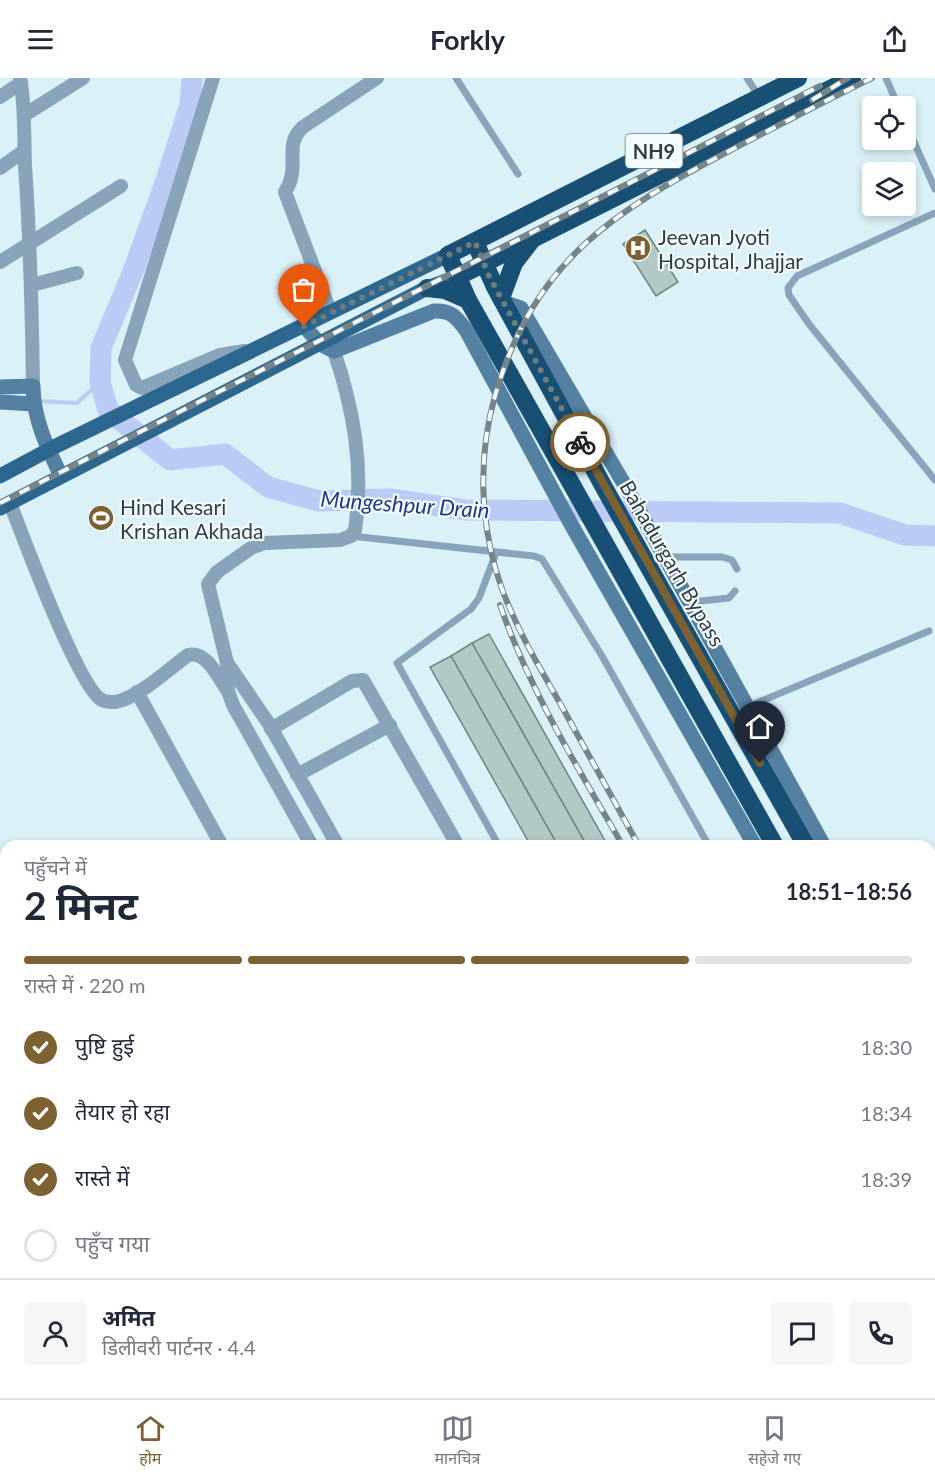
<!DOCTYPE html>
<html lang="hi">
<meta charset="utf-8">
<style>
body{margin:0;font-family:Lato,"Noto Sans Devanagari",sans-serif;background:#f6f6f7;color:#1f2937;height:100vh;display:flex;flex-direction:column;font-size:22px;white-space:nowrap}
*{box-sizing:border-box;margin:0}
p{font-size:20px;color:#747a83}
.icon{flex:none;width:33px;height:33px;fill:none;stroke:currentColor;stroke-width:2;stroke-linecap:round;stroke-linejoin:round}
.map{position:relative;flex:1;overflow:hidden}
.details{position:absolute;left:0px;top:762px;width:936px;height:558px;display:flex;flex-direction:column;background:#fff;border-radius:18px 18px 0 0;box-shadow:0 3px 9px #0003}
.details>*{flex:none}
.buttons{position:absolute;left:862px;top:18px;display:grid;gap:12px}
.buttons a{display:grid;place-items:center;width:54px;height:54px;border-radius:6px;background:#fff;box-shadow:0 3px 9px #0003;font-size:30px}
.pin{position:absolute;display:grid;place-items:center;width:51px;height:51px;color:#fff;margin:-62px -26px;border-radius:50% 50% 50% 0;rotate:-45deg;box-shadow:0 0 6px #0007}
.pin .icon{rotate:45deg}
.courier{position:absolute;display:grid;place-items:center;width:60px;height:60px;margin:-30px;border:4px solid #7d6133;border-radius:50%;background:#fff;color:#222;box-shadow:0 2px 8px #0007}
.head em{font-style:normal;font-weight:700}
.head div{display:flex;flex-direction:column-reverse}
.head{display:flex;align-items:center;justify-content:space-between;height:102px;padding:0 24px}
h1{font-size:39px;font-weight:700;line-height:45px}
.bar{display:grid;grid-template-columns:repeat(4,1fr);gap:9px 6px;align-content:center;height:72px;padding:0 24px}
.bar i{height:8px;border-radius:4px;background:#e0e1e3}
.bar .selected{background:#7d6133}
.bar p{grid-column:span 4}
.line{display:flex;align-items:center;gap:15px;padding:0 24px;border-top:2px solid #e0e1e3}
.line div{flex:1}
.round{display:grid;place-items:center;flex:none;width:63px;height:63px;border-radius:6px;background:#f6f6f7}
ol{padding:0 24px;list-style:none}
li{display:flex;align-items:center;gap:18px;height:66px}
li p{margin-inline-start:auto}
li .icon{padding:6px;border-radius:50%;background:#7d6133;color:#fff;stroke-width:4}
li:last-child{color:#747a83}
li i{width:33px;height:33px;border:3px solid #e0e1e3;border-radius:50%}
header{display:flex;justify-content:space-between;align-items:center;height:78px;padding:0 24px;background:#fff;font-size:27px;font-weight:700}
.tab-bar{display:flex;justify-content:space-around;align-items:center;height:84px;border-top:2px solid #e0e1e3;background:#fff;font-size:16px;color:#747a83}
.tab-bar a{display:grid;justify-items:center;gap:3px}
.tab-bar .selected{color:#7d6133}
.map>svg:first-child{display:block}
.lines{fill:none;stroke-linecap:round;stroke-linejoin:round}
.stream{stroke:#bbcbf6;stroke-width:4}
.river{stroke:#bbcbf6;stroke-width:21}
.building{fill:#b2c9c6;stroke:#6d8481;stroke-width:1.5}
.lane{stroke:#87a4bb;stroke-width:7}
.street{stroke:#87a4bb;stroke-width:14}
.secondary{stroke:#5480a2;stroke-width:15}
.primary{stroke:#2c678f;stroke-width:15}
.highway{stroke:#175074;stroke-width:18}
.rail-casing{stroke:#768589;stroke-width:6}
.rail{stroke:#f2fcfe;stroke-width:4;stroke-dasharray:11;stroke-linecap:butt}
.done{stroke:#6e7d80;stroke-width:6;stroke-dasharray:0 10.8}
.route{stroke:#7d6133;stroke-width:8}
.labels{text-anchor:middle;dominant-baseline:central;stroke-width:4.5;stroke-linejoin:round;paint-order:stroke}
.shield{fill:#f2fcfe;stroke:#6d7779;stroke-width:1.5}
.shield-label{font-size:20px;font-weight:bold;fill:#343e40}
.poi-label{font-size:21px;fill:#343e40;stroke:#f2fcfe;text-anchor:start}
.street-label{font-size:21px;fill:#343e40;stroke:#f2fcfe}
.water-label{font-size:22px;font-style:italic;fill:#253786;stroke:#f2fcfe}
</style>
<header><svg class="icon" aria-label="menu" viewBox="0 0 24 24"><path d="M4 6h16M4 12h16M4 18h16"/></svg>Forkly<svg class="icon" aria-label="share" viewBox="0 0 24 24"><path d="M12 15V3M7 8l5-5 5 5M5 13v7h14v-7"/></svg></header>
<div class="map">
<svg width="935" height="1320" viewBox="0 0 935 1320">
<rect width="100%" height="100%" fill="#daf1f7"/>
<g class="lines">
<polyline class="stream" points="37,323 77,325 100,304"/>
<polyline class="river" points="192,0 190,27 166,102 134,191 101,270 100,304 108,332 170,382 225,376 268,409 319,423 390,421 466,432 840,435 905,457 935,458"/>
</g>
<g class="building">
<polygon points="645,152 678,204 656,218 623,166"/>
<polygon points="489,556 608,768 587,768 472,565"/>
<polygon points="472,565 587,768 558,768 451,578"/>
<polygon points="451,578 558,768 531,768 430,589"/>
</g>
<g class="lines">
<g class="lane">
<polyline points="456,0 518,96"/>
<polyline points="747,0 758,17"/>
<polyline points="886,0 898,28"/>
<polyline points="906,46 935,111"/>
<polyline points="935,135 797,198 788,210 789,217 809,246 935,402"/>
<polyline points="351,458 534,478 542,481 602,578 709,768"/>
<polyline points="496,475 479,520 471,531 397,585 499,768"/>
<polyline points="664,479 722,479 732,482 737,491"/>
<polyline points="691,524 729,520 735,513"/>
<polyline points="747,629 929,553"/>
<polyline points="930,1154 935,1164"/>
<polyline points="895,1314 897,1320"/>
</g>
<g class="street">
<polyline points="213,0 125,282 136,307 142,310 220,277 244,273"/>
<path d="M21 5C25 33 24 59 25 87 30 161 32 234 33 308"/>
<polyline points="0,19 21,5 20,0"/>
<polyline points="26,36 83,0"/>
<polyline points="0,90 24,73"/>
<polyline points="0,184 121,108"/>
<polyline points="32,207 77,195"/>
<path d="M330 233 285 114C302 88 282 68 303 49L377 0"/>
<path d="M10 425C22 456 79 611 102 622 104 624 113 624 115 624 137 621 170 590 188 577 207 572 218 600 228 613"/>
<polyline points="228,586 269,646 338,768"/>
<polyline points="137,614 222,768"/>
<polyline points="271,651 352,603 363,602 458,768"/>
<polyline points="297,697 390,647"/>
<path d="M312 768 233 627 228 613 227 585 208 506 217 494 251 470 265 465 340 462 351 458 355 452C364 390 354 332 334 273"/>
<polyline points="0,1185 6,1180"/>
<polyline points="31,1314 33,1320"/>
<polyline points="153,1314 156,1320"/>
<polyline points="131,1320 141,1314"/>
<polyline points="315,1320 326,1314"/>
<polyline points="518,1320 529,1314"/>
<polyline points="677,1320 688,1314"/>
<polyline points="837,1320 848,1314"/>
</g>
<g class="secondary">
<polyline points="503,224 521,230 630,416 824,768"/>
<path d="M304 248 320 266 334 273 434 233C451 232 456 239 466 252L572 448 755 768"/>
<path d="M0 309 33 308C33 340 47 369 61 398"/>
<polyline points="0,324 33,326"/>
<polyline points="930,953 935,962"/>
<polyline points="930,1075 935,1083"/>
</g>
<g class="primary">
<polyline points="0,398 56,368 448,177"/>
<polyline points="0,430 427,210 457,199"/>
</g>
<g class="highway">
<polyline points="475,164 495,209 606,413 806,768"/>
<polyline points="457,199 852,0"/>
<polyline points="427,210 445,212 468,222"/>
<polyline points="501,220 514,185 531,163"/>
<polyline points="775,768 468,222 448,177 798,0"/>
<polyline points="930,991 935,1000"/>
<polyline points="930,1041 935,1050"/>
</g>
<g class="rail-casing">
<g id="rail">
<polyline points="812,22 848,0"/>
<polyline points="0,425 820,8"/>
<path d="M500 527C530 613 578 690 623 768"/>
<path d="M639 768C613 721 587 674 561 627 540 590 517 552 502 511 480 450 477 380 495 318 534 182 614 133 733 71 779 47 825 23 872 0"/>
</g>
</g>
<use href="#rail" class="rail"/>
</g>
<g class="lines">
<polyline class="done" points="304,248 475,164 489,198 580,364"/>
<polyline class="route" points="580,364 760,685"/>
</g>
<defs>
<g id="hospital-disc" transform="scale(1.35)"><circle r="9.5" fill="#7d6133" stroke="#f2fcfe"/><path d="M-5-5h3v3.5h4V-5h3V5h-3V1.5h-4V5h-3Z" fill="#fff"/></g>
<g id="stadium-disc" transform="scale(1.35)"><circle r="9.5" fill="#7d6133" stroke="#f2fcfe"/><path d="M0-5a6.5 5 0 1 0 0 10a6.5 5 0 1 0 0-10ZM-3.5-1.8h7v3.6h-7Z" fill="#fff"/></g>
</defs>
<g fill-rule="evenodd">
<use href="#hospital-disc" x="638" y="170"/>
<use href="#stadium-disc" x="101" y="440"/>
</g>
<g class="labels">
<rect class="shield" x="625.5" y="56" width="57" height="34" rx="4.5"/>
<g class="shield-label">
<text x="654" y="73">NH9</text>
</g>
<g class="poi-label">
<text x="658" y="158">Jeevan Jyoti<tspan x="658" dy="24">Hospital, Jhajjar</tspan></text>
<text x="120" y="428">Hind Kesari<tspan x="120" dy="24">Krishan Akhada</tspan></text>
</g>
<g class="street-label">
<text transform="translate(673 485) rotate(60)">Bahadurgarh Bypass</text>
</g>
<g class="water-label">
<text transform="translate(405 426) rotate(4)">Mungeshpur Drain</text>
</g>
</g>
</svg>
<div class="buttons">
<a><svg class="icon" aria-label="locate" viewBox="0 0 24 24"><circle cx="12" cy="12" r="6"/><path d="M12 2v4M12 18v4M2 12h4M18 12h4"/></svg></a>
<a><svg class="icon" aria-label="layers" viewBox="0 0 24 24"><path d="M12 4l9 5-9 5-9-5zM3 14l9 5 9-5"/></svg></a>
</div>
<div class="pin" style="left:304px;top:248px;background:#ea580c"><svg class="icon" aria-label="bag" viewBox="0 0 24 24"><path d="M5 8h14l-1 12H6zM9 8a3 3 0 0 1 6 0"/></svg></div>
<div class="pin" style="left:760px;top:685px;background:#1f2937"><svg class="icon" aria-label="home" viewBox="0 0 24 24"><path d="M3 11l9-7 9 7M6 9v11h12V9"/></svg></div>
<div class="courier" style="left:580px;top:364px"><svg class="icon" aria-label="bike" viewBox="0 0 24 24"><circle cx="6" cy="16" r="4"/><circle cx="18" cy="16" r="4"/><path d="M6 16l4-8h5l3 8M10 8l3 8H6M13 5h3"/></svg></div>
<section class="details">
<div class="head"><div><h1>2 मिनट</h1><p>पहुँचने में</p></div><em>18:51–18:56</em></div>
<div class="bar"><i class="selected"></i><i class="selected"></i><i class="selected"></i><i></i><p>रास्ते में · 220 m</p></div>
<ol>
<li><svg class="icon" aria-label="check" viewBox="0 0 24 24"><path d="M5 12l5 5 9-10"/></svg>पुष्टि हुई<p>18:30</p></li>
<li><svg class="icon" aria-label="check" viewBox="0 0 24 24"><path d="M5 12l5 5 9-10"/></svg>तैयार हो रहा<p>18:34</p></li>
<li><svg class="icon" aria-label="check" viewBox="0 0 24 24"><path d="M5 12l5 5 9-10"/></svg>रास्ते में<p>18:39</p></li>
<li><i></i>पहुँच गया</li>
</ol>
<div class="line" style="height:108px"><a class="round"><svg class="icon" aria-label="person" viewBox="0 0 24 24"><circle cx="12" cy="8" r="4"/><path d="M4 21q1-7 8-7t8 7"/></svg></a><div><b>अमित</b><p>डिलीवरी पार्टनर · 4.4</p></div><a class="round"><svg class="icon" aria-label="chat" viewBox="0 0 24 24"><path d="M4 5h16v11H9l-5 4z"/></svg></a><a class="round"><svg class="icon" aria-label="phone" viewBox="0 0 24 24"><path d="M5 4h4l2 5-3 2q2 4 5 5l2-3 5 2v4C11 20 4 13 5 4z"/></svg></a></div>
</section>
</div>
<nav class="tab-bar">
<a class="selected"><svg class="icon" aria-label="home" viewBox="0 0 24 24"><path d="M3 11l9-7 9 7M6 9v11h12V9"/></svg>होम</a>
<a><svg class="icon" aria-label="map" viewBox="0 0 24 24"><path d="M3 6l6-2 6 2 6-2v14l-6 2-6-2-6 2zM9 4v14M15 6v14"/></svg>मानचित्र</a>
<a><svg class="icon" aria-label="saved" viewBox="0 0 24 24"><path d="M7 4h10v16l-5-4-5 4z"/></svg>सहेजे गए</a>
</nav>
